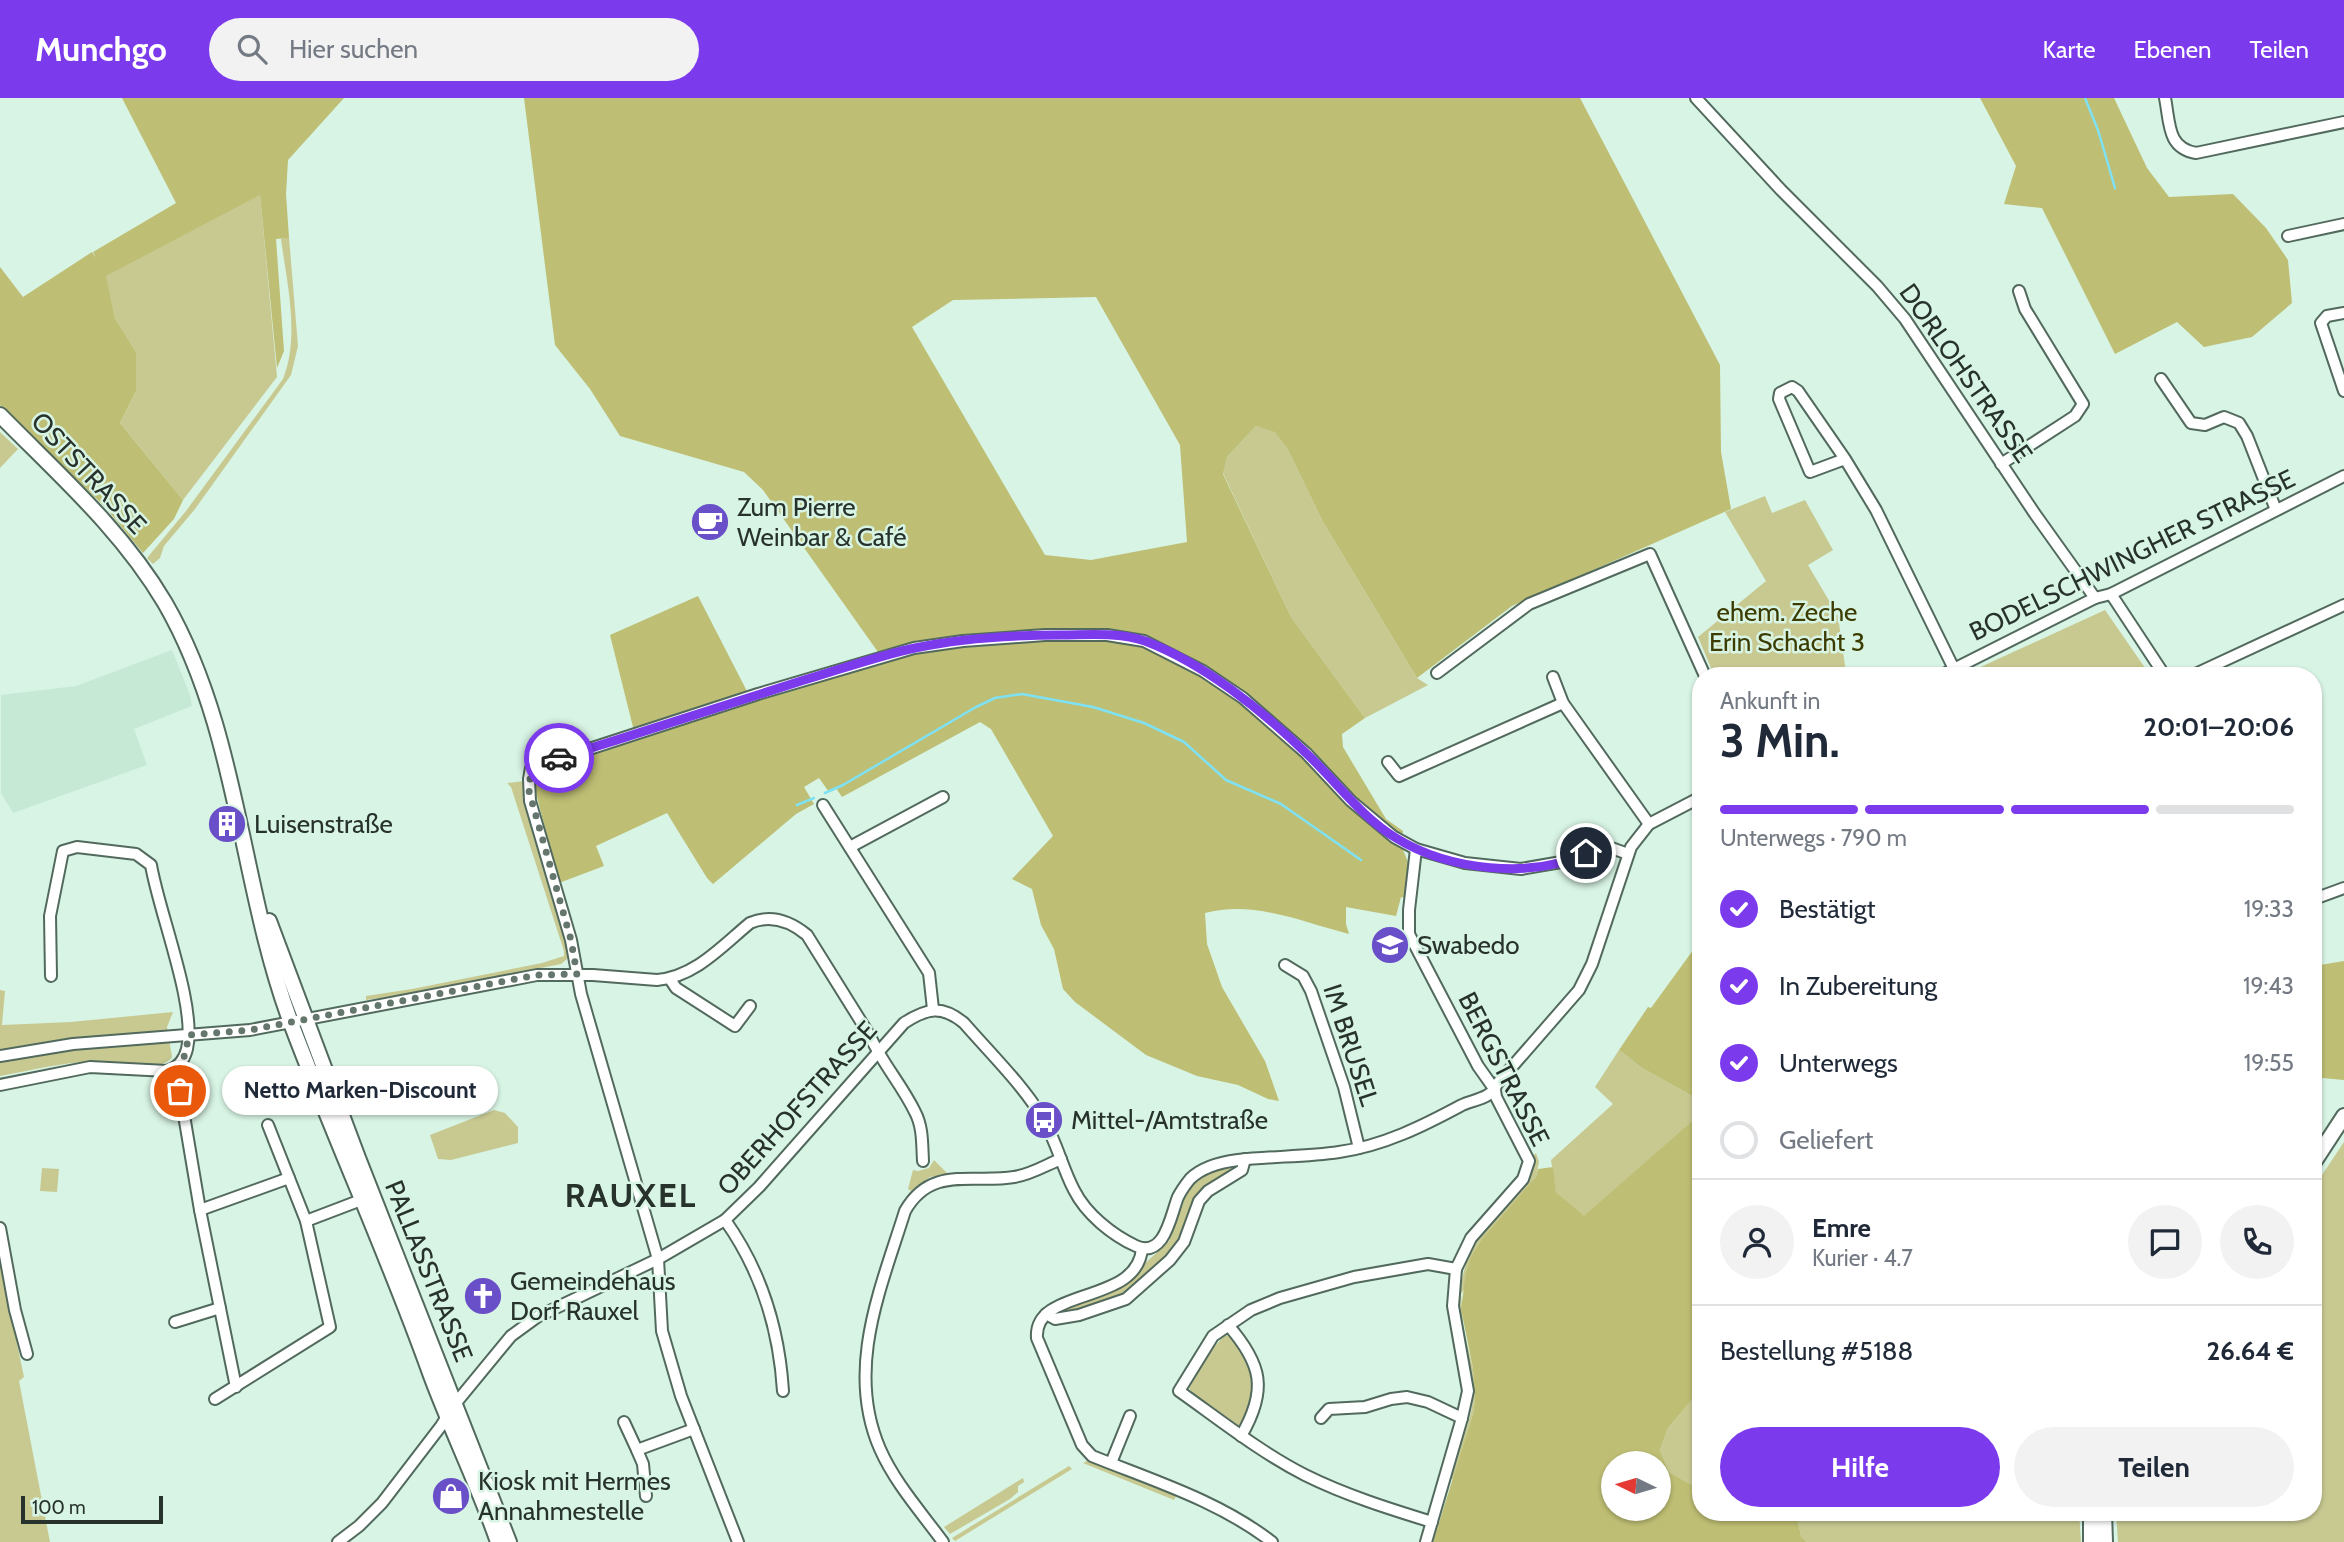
<!DOCTYPE html>
<html lang="de">
<meta charset="utf-8">
<style>
body{margin:0;font-family:Cabin,sans-serif;background:#f2f2f3;color:#1f2937;height:100vh;display:flex;flex-direction:column;font-size:26px;white-space:nowrap}
*{box-sizing:border-box;margin:0}
p{font-size:23px;color:#747a83}
.icon{flex:none;width:38px;height:38px;fill:none;stroke:currentColor;stroke-width:2;stroke-linecap:round;stroke-linejoin:round}
.map{position:relative;flex:1;overflow:hidden}
.sheet{position:absolute;left:1692px;top:569px;width:630px;height:854px;display:flex;flex-direction:column;background:#fff;border-radius:28px;box-shadow:0 2px 5px #0004}
.sheet>*{flex:none}
.needle{width:46px;rotate:275deg}
.controls{position:absolute;left:1601px;top:1353px;display:grid;gap:14px}
.controls a{display:grid;place-items:center;width:70px;height:70px;border-radius:50%;background:#fff;box-shadow:0 2px 5px #0004;font-size:35px}
.scale{position:absolute;left:21px;bottom:18px;width:142px;box-sizing:border-box;padding-left:7px;border:4px solid #27322c;border-top:0;font-size:19px;line-height:24px;white-space:nowrap;color:#27322c;-webkit-text-stroke:5px #d8f4e4;paint-order:stroke}
.pin{position:absolute;display:grid;place-items:center;width:60px;height:60px;color:#fff;margin:-30px;border:4px solid #fff;border-radius:50%;box-shadow:0 2px 7px #0007}
.courier{position:absolute;display:grid;place-items:center;width:70px;height:70px;margin:-35px;border:5px solid #7c3aed;border-radius:50%;background:#fff;color:#222;box-shadow:0 2px 9px #0007}
.bubble{position:absolute;height:49px;border-radius:24px;background:#fff;box-shadow:0 2px 5px #0004;font-size:23px;font-weight:700;line-height:49px;text-align:center}
.headline em{font-style:normal;font-weight:700}
.headline div{display:flex;flex-direction:column-reverse}
.headline{display:flex;align-items:center;justify-content:space-between;height:119px;padding:0 28px}
h1{font-size:46px;font-weight:700;line-height:52px}
.bar{display:grid;grid-template-columns:repeat(4,1fr);gap:10px 7px;align-content:center;height:84px;padding:0 28px}
.bar i{height:9px;border-radius:5px;background:#e0e1e3}
.bar .active{background:#7c3aed}
.bar p{grid-column:span 4}
.line{display:flex;align-items:center;gap:18px;padding:0 28px;border-top:2px solid #e0e1e3}
.line div{flex:1}
.round{display:grid;place-items:center;flex:none;width:74px;height:74px;border-radius:37px;background:#f2f2f3}
ol{padding:0 28px;list-style:none}
li{display:flex;align-items:center;gap:21px;height:77px}
li p{margin-inline-start:auto}
li .icon{padding:7px;border-radius:50%;background:#7c3aed;color:#fff;stroke-width:4}
li:last-child{color:#747a83}
li i{width:38px;height:38px;border:4px solid #e0e1e3;border-radius:50%}
.cta{display:flex;gap:14px;margin-top:auto;padding:14px 28px}
.cta a{flex:1;height:80px;border-radius:42px;background:#7c3aed;color:#fff;font-size:28px;font-weight:700;line-height:80px;text-align:center}
.cta a+a{background:#f2f2f3;color:#1f2937}
header{display:flex;align-items:center;gap:42px;box-sizing:border-box;height:98px;padding:0 35px;background:#7c3aed;color:#fff}
header strong{font-size:33px}
nav{display:flex;gap:38px;margin-inline-start:auto;font-size:24px}
.search{width:490px;height:63px;background:#f2f2f3;display:flex;align-items:center;gap:18px;box-sizing:border-box;padding:0 24px;border-radius:38px;color:#747a83;font-size:26px}
.map>svg:first-child{display:block}
.built{fill:#c6e9d6}
.green{fill:#c8c991}
.forest{fill:#bebe74;fill-rule:evenodd}
.lines{fill:none;stroke-linecap:round;stroke-linejoin:round}
.stream{stroke:#7fe2f4;stroke-width:2.5}
.street-casing{stroke:#526a5d;stroke-width:14}
.secondary-casing{stroke:#526a5d;stroke-width:18}
.street{stroke:#fff;stroke-width:10}
.secondary{stroke:#fff;stroke-width:14}
.done{stroke:#65766c;stroke-width:7;stroke-dasharray:0 12.6}
.route{stroke:#7c3aed;stroke-width:9}
.labels{text-anchor:middle;dominant-baseline:central;stroke-width:5;stroke-linejoin:round;paint-order:stroke}
.street-label{font-size:26px;fill:#27322c;stroke:#d8f4e4}
.poi-label{font-size:26px;fill:#27322c;stroke:#d8f4e4;text-anchor:start}
.park-label{font-size:26px;fill:#3c3b00;stroke:#d8f4e4}
.district-label{font-size:33px;font-weight:bold;letter-spacing:2px;fill:#27322c;stroke:#d8f4e4}
</style>
<header>
<strong>Munchgo</strong>
<div class="search"><svg class="icon" aria-label="search" viewBox="0 0 24 24"><circle cx="10" cy="10" r="6"/><path d="M15 15l6 6"/></svg>Hier suchen</div>
<nav><a>Karte</a><a>Ebenen</a><a>Teilen</a></nav>
</header>
<div class="map">
<svg width="2344" height="1444" viewBox="0 0 2344 1444">
<rect width="100%" height="100%" fill="#d8f4e4"/>
<polygon class="built" points="172,552 190,597 192,608 134,631 147,667 13,715 1,695 1,597 76,588"/>
<g class="green">
<polygon points="260,96 277,279 183,402 120,325 136,293 136,254 115,220 105,176 107,177"/>
<path d="M289 139 298 248 291 277 195 411 164 448 160 460 153 466 147 460 186 413 283 281C300 238 287 186 281 141Z"/>
<polygon points="1256,328 1275,333 1287,350 1323,424 1417,580 1428,587 1365,620 1291,519 1223,375 1227,359"/>
<polygon points="0,334 18,351 0,370"/>
<polygon points="1765,398 1772,415 1805,402 1833,452 1808,467 1838,518 1846,575 1840,577 1714,577 1698,539 1766,483 1725,414"/>
<polygon points="2105,512 2150,577 1963,577"/>
<polygon points="524,683 525,697 570,855 567,861 561,866 421,894 366,902 366,898 412,891 542,865 564,858 564,853 511,689 507,685"/>
<path d="M0 892 5 893 2 927 71 924 173 914 167 929 172 959C160 975 126 965 109 964 73 961 35 972 0 978Z"/>
<polygon points="1619,952 1642,970 1701,1003 1701,1015 1584,1119 1556,1094 1551,1062 1613,1006 1595,989"/>
<polygon points="494,1012 505,1015 518,1029 518,1045 451,1062 438,1061 430,1037"/>
<polygon points="2344,1044 2344,1444 2118,1444 2116,1414 2314,1414 2314,1089"/>
<path d="M1536 1055 1539 1064 1536 1079 1461 1196 1463 1229 1473 1270 1475 1301 1473 1316 1453 1381H1451C1454 1354 1472 1327 1473 1299 1473 1287 1470 1274 1468 1262 1460 1221 1454 1193 1471 1152 1484 1119 1537 1095 1533 1058Z"/>
<polygon points="934,1062 948,1076 930,1079 911,1093 908,1091 913,1072 918,1073 929,1070"/>
<path d="M1238 1066 1239 1068 1203 1093 1186 1131 1170 1158 1123 1197 1054 1218 1058 1213 1109 1195 1121 1188 1169 1143 1184 1103 1182 1099C1200 1073 1208 1073 1238 1066Z"/>
<polygon points="42,1070 59,1071 57,1094 40,1093"/>
<polygon points="0,1165 24,1279 19,1283 50,1444 0,1444"/>
<path d="M1230 1237C1258 1268 1259 1293 1241 1329L1193 1296 1189 1290 1208 1256 1224 1238Z"/>
<polygon points="1701,1291 1701,1392 1669,1374 1660,1352 1668,1330"/>
<polygon points="1087,1363 1176,1398 1174,1402 1083,1365"/>
<polygon points="1069,1368 1072,1371 955,1443 952,1440"/>
<polygon points="1023,1380 1024,1384 1018,1388 1018,1394 1010,1401 950,1436 944,1429"/>
<polygon points="1796,1414 2079,1414 2081,1444 1807,1444 1801,1438"/>
</g>
<g class="forest">
<polygon points="122,0 344,0 288,62 286,96 289,140 276,141 284,253 277,270 260,97 106,178 115,220 136,254 136,293 120,325 183,402 174,421 143,455 106,410 0,307 0,169 23,199 92,154 96,160 93,154 176,105"/>
<path d="M524 0H1580L1720 267 1721 354 1731 411 1512 508 1417 580 1323 424 1287 350 1275 334 1256 328 1227 359 1223 376 1291 519 1365 620 1342 636 1343 649 1386 721 1403 733 1401 747 1408 764 1405 800 1401 799 1396 818 1346 809V826L1349 836C1302 824 1254 802 1205 815L1207 846 1222 889 1265 963 1279 1003 1268 1001 1238 987 1197 978 1146 957 1075 904 1063 891 1054 851 1041 827 1032 791 1012 781 1053 738 991 631 980 624 842 699 836 690 829 694 819 680 804 689 814 706 796 716 713 786 707 780 667 715 596 748 604 768 559 785 535 691 537 675 636 641 610 537 698 498 752 603 880 562 878 554 763 392 744 374 620 338 590 291 555 247ZM1096 199 1180 347 1187 444 1091 462 1045 457 912 229 953 202Z"/>
<polygon points="1980,0 2114,0 2147,70 2169,99 2233,96 2266,130 2288,162 2292,205 2252,239 2204,249 2177,224 2115,256 2042,110 2004,106 2016,68"/>
<polygon points="1699,844 1701,844 1701,1003 1642,970 1619,952 1648,909 1651,910"/>
<polygon points="2344,863 2344,982 2322,980 2314,976 2314,868"/>
<path d="M1701 1015V1291L1668 1330 1660 1352 1669 1374 1701 1392V1414H1796L1801 1438 1807 1444H1433L1473 1316 1475 1301 1473 1270 1461 1211 1466 1175 1471 1159 1483 1140 1536 1079 1538 1071 1553 1069 1556 1094 1584 1118ZM1614 1365H1659V1410H1614Z"/>
</g>
<g class="lines">
<g class="stream">
<polyline points="2085,0 2098,32 2115,90"/>
<polyline points="825,695 843,687 976,609 995,600 1022,596 1093,609 1144,625 1184,644 1226,682 1281,706 1361,762"/>
<polyline points="797,707 814,700"/>
</g>
<g class="street-casing">
<g id="street">
<polyline points="1696,0 1781,92 1877,188 1905,221 2035,416 2095,500"/>
<path d="M2165 0C2170 25 2167 50 2196 55L2344 24"/>
<polyline points="2288,138 2344,126"/>
<polyline points="2344,215 2327,218 2321,225 2344,293"/>
<polyline points="2161,281 2191,325 2205,327 2224,319 2239,325 2247,338 2276,412"/>
<polyline points="1845,361 1810,374 1779,301 1780,295 1792,289 1798,293 1845,361 1876,412 1954,571"/>
<polyline points="2001,366 2075,318 2083,306 2025,211 2019,193"/>
<polyline points="2111,496 2165,578"/>
<polyline points="1437,575 1529,506 1650,456 1705,578"/>
<polyline points="1940,578 2095,500 2111,496 2344,378"/>
<polyline points="2191,578 2344,507"/>
<polyline points="1553,579 1563,605 1649,726"/>
<polyline points="1388,664 1399,678 1563,605"/>
<polyline points="823,707 929,875 933,911"/>
<polyline points="850,749 943,699"/>
<polyline points="1416,751 1409,812 1409,836 1478,968 1495,992 1496,999 1529,1063 1523,1081 1471,1140 1456,1171 1453,1208 1468,1293 1462,1320 1426,1444"/>
<polyline points="2314,801 2344,790"/>
<polyline points="1285,867 1303,878 1311,893 1344,989 1359,1050"/>
<polyline points="670,881 676,890 735,928 750,908"/>
<path d="M0 958 73 946 250 932 537 877H593L657 882C695 879 722 848 750 825 771 816 790 823 807 837L870 938C882 965 902 987 915 1014 923 1029 922 1046 923 1063"/>
<polyline points="176,970 200,1112 236,1289"/>
<path d="M0 987 90 969 167 973C178 970 184 963 187 951 197 908 159 815 151 767L136 756 77 749 63 753 50 818 51 878"/>
<polyline points="200,1112 289,1080"/>
<path d="M725 1122C762 1174 779 1230 783 1293"/>
<polyline points="306,1123 369,1099"/>
<polyline points="0,1130 15,1212 27,1256"/>
<path d="M1142 1150C1138 1208 1033 1188 1037 1240L1082 1347 1092 1358C1154 1383 1219 1403 1272 1444"/>
<polyline points="1046,1216 1055,1221 1079,1217 1126,1201 1170,1162 1184,1144 1199,1103 1208,1093 1242,1072 1245,1061"/>
<polyline points="175,1224 220,1210"/>
<path d="M1228 1227C1262 1266 1268 1292 1241 1338"/>
<polyline points="215,1301 330,1229 306,1123 268,1027"/>
<polyline points="1321,1320 1329,1311 1365,1309 1391,1301 1407,1299 1428,1304 1462,1320"/>
<polyline points="624,1324 637,1352"/>
<polyline points="1111,1365 1130,1318"/>
<polyline points="646,1398 643,1366 637,1352 694,1331"/>
<path d="M1432 1424C1390 1411 1345 1397 1305 1377 1260 1354 1220 1322 1179 1293L1213 1238 1251 1212 1280 1200 1354 1179 1428 1166 1456 1171"/>
<path d="M338 1444 359 1428 382 1405 441 1328 455 1306 511 1238 537 1219 658 1161 725 1122 759 1089 904 925C927 910 942 907 964 925 991 956 1021 985 1042 1019 1056 1042 1062 1069 1074 1092 1086 1116 1112 1137 1136 1148 1165 1161 1171 1116 1178 1099 1181 1093 1186 1086 1190 1081 1202 1069 1222 1064 1238 1062 1272 1058 1306 1059 1339 1054 1383 1048 1423 1028 1462 1007 1475 1001 1491 1001 1497 986L1579 892 1592 866 1631 749 1649 726 1701 699"/>
<polyline points="738,1444 681,1298 662,1233 658,1161 581,896 571,842 530,703 529,681 531,670 758,596 914,550 963,543 1045,537 1107,537 1144,543 1203,573 1243,600 1306,655 1351,703 1394,739 1416,751 1465,765 1521,771 1567,763 1606,748 1628,756"/>
<path d="M943 1444C921 1414 895 1385 880 1351 845 1271 881 1190 905 1113 931 1067 972 1086 1014 1079 1030 1077 1046 1067 1061 1061"/>
</g>
</g>
<g class="secondary-casing">
<g id="secondary">
<path d="M0 317C59 377 122 432 165 505 239 633 240 788 291 925 335 1042 388 1157 430 1275 451 1332 478 1386 498 1444"/>
<polyline points="269,823 358,1060 509,1444"/>
<polyline points="2314,1064 2344,1018"/>
<polyline points="2104,1414 2105,1444"/>
<polyline points="2091,1444 2091,1414"/>
</g>
</g>
<use href="#street" class="street"/>
<use href="#secondary" class="secondary"/>
</g>
<g class="lines">
<path class="done" d="M180 993 176 970C186 961 187 949 188 937L250 932 537 877 577 876 571 842 529 693 531 670 559 660"/>
<path class="route" d="M559 660C640 635 721 609 801 583 839 572 877 558 915 550 962 540 1013 537 1061 537 1088 537 1119 534 1145 543 1203 565 1262 612 1306 655 1336 683 1361 719 1396 740 1448 772 1531 782 1586 755"/>
</g>
<defs>
<g id="cafe-disc" transform="scale(2.0125)"><circle r="9.5" fill="#694fc8" stroke="#d8f4e4"/><path d="M-5.5-4.5H6V0H3Q3 3.5 0 3.5H-2.5Q-5.5 3.5-5.5 0ZM3-3.2v2h1.7v-2ZM-6 4.5H4V6H-6Z" fill="#fff"/></g>
<g id="building-disc" transform="scale(2.0125)"><circle r="9.5" fill="#694fc8" stroke="#d8f4e4"/><path d="M-4-6H4V6H1V3H-1V6H-4ZM-2.5-4.3h1.7v1.8h-1.7ZM.8-4.3h1.7v1.8H.8ZM-2.5-1h1.7V.8h-1.7ZM.8-1h1.7V.8H.8Z" fill="#fff"/></g>
<g id="school-disc" transform="scale(2.0125)"><circle r="9.5" fill="#694fc8" stroke="#d8f4e4"/><path d="M0-5L7-2L0 1L-7-2ZM-4 1L0 2.5L4 1V4Q0 6-4 4Z" fill="#fff"/></g>
<g id="bus-disc" transform="scale(2.0125)"><circle r="9.5" fill="#694fc8" stroke="#d8f4e4"/><path d="M-5-6H5V4H4V6H2V4H-2V6H-4V4H-5ZM-3.5-4V0h7V-4ZM-3.5 1.2v1.5H-2V1.2ZM2 1.2v1.5H3.5V1.2Z" fill="#fff"/></g>
<g id="church-disc" transform="scale(2.0125)"><circle r="9.5" fill="#694fc8" stroke="#d8f4e4"/><path d="M-1.2-6h2.4v3.5h3.3v2.4h-3.3V6h-2.4V-.1h-3.3v-2.4h3.3Z" fill="#fff"/></g>
<g id="shop-disc" transform="scale(2.0125)"><circle r="9.5" fill="#694fc8" stroke="#d8f4e4"/><path d="M-5-2.5h2.3a2.7 3.5 0 0 1 5.4 0H5L5.5 6h-11ZM-1.5-2.5h3a1.5 2.3 0 0 0-3 0Z" fill="#fff"/></g>
</defs>
<g fill-rule="evenodd">
<use href="#cafe-disc" x="710" y="424"/>
<use href="#building-disc" x="227" y="726"/>
<use href="#school-disc" x="1390" y="847"/>
<use href="#bus-disc" x="1044" y="1022"/>
<use href="#church-disc" x="483" y="1198"/>
<use href="#shop-disc" x="451" y="1398"/>
</g>
<g class="labels">
<g class="street-label">
<text transform="translate(1966 275) rotate(55)">DORLOHSTRASSE</text>
<text transform="translate(89 375) rotate(47)">OSTSTRASSE</text>
<text transform="translate(2132 457) rotate(-26)">BODELSCHWINGHER STRASSE</text>
<text transform="translate(1351 947) rotate(72)">IM BRUSEL</text>
<text transform="translate(1504 971) rotate(63)">BERGSTRASSE</text>
<text transform="translate(797 1010) rotate(-48)">OBERHOFSTRASSE</text>
<text transform="translate(429 1173) rotate(68)">PALLASSTRASSE</text>
</g>
<g class="poi-label">
<text x="737" y="409">Zum Pierre<tspan x="737" dy="30">Weinbar &amp; Café</tspan></text>
<text x="254" y="726">Luisenstraße</text>
<text x="1417" y="847">Swabedo</text>
<text x="1071" y="1022">Mittel-/Amtstraße</text>
<text x="510" y="1183">Gemeindehaus<tspan x="510" dy="30">Dorf Rauxel</tspan></text>
<text x="478" y="1383">Kiosk mit Hermes<tspan x="478" dy="30">Annahmestelle</tspan></text>
</g>
<g class="park-label">
<text x="1787" y="514">ehem. Zeche<tspan x="1787" dy="30">Erin Schacht 3</tspan></text>
</g>
<g class="district-label">
<text x="631" y="1097">RAUXEL</text>
</g>
</g>
</svg>
<div class="controls">
<a><svg class="needle" viewBox="-14 -14 28 28"><path d="M0-13l5 13h-10z" fill="#e53935"/><path d="M0 13l5-13h-10z" fill="#747a83"/></svg></a>
</div>
<div class="scale">100 m</div>
<div class="pin" style="left:180px;top:993px;background:#ea580c"><svg class="icon" aria-label="bag" viewBox="0 0 24 24"><path d="M5 8h14l-1 12H6zM9 8a3 3 0 0 1 6 0"/></svg></div>
<div class="pin" style="left:1586px;top:755px;background:#1f2937"><svg class="icon" aria-label="home" viewBox="0 0 24 24"><path d="M3 11l9-7 9 7M6 9v11h12V9"/></svg></div>
<div class="courier" style="left:559px;top:660px"><svg class="icon" aria-label="car" viewBox="0 0 24 24"><path d="M5 17H2v-5l4-1 3-4h7l3 4 3 1v5h-3M9 17h6M6 11h13"/><circle cx="7" cy="17" r="2"/><circle cx="17" cy="17" r="2"/></svg></div>
<div class="bubble" style="left:222px;top:968px;width:276px">Netto Marken-Discount</div>
<section class="sheet">
<div class="headline"><div><h1>3 Min.</h1><p>Ankunft in</p></div><em>20:01–20:06</em></div>
<div class="bar"><i class="active"></i><i class="active"></i><i class="active"></i><i></i><p>Unterwegs · 790 m</p></div>
<ol>
<li><svg class="icon" aria-label="check" viewBox="0 0 24 24"><path d="M5 12l5 5 9-10"/></svg>Bestätigt<p>19:33</p></li>
<li><svg class="icon" aria-label="check" viewBox="0 0 24 24"><path d="M5 12l5 5 9-10"/></svg>In Zubereitung<p>19:43</p></li>
<li><svg class="icon" aria-label="check" viewBox="0 0 24 24"><path d="M5 12l5 5 9-10"/></svg>Unterwegs<p>19:55</p></li>
<li><i></i>Geliefert</li>
</ol>
<div class="line" style="height:126px"><a class="round"><svg class="icon" aria-label="person" viewBox="0 0 24 24"><circle cx="12" cy="8" r="4"/><path d="M4 21q1-7 8-7t8 7"/></svg></a><div><b>Emre</b><p>Kurier · 4.7</p></div><a class="round"><svg class="icon" aria-label="chat" viewBox="0 0 24 24"><path d="M4 5h16v11H9l-5 4z"/></svg></a><a class="round"><svg class="icon" aria-label="phone" viewBox="0 0 24 24"><path d="M5 4h4l2 5-3 2q2 4 5 5l2-3 5 2v4C11 20 4 13 5 4z"/></svg></a></div>
<div class="line" style="height:91px"><div>Bestellung #5188</div><b>26.64 €</b></div>
<div class="cta"><a>Hilfe</a><a>Teilen</a></div>
</section>
</div>
